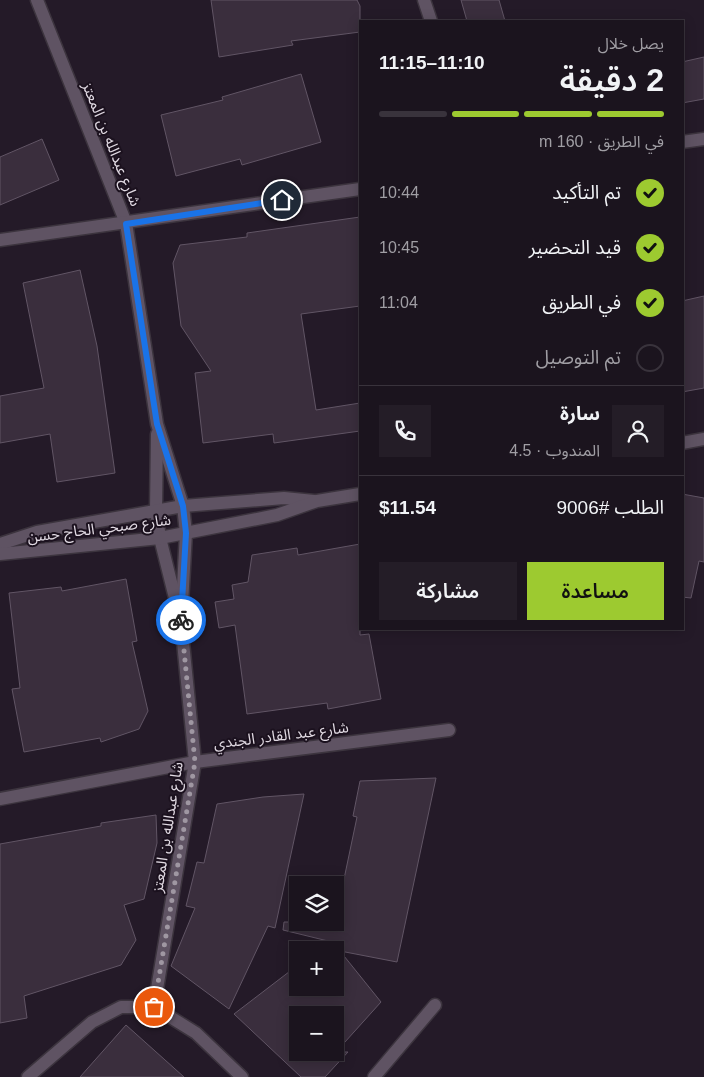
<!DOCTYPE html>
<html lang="ar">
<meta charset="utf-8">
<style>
body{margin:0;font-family:Arial,"Noto Sans Arabic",sans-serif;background:#241d27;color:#f1f3f6;direction:rtl;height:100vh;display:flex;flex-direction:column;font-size:19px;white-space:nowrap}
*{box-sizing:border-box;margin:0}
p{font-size:16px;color:#a09ea4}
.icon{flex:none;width:28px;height:28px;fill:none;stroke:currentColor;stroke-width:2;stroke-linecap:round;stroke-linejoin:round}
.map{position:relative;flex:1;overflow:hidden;direction:ltr}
.sheet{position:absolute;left:359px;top:20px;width:325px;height:610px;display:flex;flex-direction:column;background:#1b141e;border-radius:0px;box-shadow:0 2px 12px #0003,0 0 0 1px #39333c;direction:rtl}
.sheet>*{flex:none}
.buttons{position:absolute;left:289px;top:876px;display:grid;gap:10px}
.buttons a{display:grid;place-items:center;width:55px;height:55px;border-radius:0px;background:#1b141e;box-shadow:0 2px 12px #0003,0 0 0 1px #39333c;font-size:25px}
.pin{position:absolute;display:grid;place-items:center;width:42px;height:42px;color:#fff;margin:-21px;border:2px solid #fff;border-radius:50%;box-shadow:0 1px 5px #0007}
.courier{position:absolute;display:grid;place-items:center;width:50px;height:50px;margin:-25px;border:4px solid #1a73e8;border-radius:50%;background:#fff;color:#222;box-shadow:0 1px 6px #0007}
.overview em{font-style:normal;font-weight:600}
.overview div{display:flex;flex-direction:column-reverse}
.overview{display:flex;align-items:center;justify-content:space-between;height:85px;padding:0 20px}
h1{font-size:32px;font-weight:600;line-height:38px}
.bar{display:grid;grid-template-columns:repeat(4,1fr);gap:8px 5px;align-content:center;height:60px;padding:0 20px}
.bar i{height:6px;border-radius:4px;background:#39333c}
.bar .current{background:#9dca30}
.bar p{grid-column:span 4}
.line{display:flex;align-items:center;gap:12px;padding:0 20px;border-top:1px solid #39333c}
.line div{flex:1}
.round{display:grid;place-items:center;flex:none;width:52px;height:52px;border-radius:0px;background:#241d27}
ol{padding:0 20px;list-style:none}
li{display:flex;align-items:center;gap:15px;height:55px}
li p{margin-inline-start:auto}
li .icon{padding:5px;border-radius:50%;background:#9dca30;color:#111;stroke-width:4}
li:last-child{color:#a09ea4}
li i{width:28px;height:28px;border:2px solid #39333c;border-radius:50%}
.cta{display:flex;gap:10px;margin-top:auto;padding:10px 20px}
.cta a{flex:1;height:58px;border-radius:0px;background:#9dca30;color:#111;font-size:20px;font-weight:600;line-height:58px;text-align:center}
.cta a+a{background:#241d27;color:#f1f3f6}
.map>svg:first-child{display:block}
.building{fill:#3a2e3d;stroke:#615565;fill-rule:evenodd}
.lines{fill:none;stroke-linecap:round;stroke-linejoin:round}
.minor-casing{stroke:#3c343e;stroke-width:15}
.tertiary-casing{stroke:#3c343e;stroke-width:15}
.minor{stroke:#5f5363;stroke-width:12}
.tertiary{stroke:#5f5363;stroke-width:12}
.done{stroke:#9f97a2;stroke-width:5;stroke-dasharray:0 9}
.route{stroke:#1a73e8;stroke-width:6}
.labels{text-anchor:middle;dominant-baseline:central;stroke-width:4;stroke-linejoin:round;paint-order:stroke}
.street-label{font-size:15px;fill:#e1dae3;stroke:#1b111e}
</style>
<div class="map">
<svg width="704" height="1077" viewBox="0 0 704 1077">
<rect width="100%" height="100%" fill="#241a28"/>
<g class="building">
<polygon points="211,0 357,0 360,6 360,32 291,41 293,45 219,57"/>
<polygon points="461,0 499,0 505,21 467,21"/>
<polygon points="704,57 704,99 682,103 682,62"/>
<polygon points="301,74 321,142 242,165 240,159 176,176 161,115 223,100 222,97"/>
<polygon points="42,139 59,180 0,205 0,157"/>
<polygon points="360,217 360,306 301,314 316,410 360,403 360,431 274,443 273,434 203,443 195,373 211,371 181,326 173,263 180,245 247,237 247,233"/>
<polygon points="80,270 97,346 115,473 57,482 50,434 0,443 0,396 44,388 23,283"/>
<polygon points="704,296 704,388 682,392 682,301"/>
<polygon points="682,494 704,498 704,562 699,561 691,598 682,597"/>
<polygon points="360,544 360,635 369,634 381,699 328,709 327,703 247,714 235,625 219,628 215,602 234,599 232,585 248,582 252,555 297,548 298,555"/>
<polygon points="126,579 137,641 132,642 148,711 139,729 101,742 100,738 24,752 12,689 20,688 9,593 61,587 62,591"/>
<path d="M436 778 397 962 340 951 381 1002 336 1052H348L325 1077H301L234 1014 298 965V988H335V950L320 947 328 941 283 930 284 922H335L357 817 353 816 360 781ZM298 1015H335V1052H298Z"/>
<polygon points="304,794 275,928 268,926 229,1009 171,966 195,908 186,906 197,862 204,863 217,804 263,797"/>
<polygon points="156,815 157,843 144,899 124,905 136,940 121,965 24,996 27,1018 0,1023 0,844 101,826 101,823"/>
<polygon points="126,1025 184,1077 80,1077"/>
</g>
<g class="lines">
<g class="minor-casing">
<g id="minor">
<polyline points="37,0 126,223 157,424 183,506 186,533 181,622"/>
<polyline points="424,0 431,21"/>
<polyline points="682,142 704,139"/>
<polyline points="0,240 360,189"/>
<polyline points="0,799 195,762 449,730"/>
<polyline points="154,1007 195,762 181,622 160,538 156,510 157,434"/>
<polyline points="28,1077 92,1022 121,1007 154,1007 196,1033 242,1077"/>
<polyline points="374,1077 435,1005"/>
</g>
</g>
<g class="tertiary-casing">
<g id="tertiary">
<polyline points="682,443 704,439"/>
<polyline points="0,544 37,532 183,506 284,498 314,501"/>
<polyline points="0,554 160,538 277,515 317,501 360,494"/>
</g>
</g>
<use href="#minor" class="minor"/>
<use href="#tertiary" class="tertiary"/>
</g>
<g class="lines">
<polyline class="done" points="154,1007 195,762 181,620"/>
<polyline class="route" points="181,620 186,533 183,506 157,424 126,224 282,200"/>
</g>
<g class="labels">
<g class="street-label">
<text transform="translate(112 144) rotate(68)">شارع عبدالله بن المعتز</text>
<text transform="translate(99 528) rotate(-7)">شارع صبحي الحاج حسن</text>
<text transform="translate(281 735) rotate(-7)">شارع عبد القادر الجندي</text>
<text transform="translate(167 827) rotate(-81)">شارع عبدالله بن المعتز</text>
</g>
</g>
</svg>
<div class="buttons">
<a><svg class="icon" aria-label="layers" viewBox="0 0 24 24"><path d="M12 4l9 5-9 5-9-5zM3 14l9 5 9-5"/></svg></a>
<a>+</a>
<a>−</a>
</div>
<div class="pin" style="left:154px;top:1007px;background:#ea580c"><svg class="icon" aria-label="bag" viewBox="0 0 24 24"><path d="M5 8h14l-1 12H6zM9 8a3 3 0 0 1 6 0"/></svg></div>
<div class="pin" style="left:282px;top:200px;background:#1f2937"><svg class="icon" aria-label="home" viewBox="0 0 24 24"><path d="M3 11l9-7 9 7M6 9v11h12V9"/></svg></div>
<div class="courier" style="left:181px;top:620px"><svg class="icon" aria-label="bike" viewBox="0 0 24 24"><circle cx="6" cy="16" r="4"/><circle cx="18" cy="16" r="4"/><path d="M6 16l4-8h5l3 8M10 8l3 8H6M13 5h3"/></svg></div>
<section class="sheet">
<div class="overview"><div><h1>2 دقيقة</h1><p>يصل خلال</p></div><em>11:10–11:15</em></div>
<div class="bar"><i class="current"></i><i class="current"></i><i class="current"></i><i></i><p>في الطريق · 160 m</p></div>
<ol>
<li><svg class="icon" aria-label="check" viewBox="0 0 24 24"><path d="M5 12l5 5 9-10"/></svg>تم التأكيد<p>10:44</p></li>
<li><svg class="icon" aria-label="check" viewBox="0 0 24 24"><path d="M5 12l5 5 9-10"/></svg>قيد التحضير<p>10:45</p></li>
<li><svg class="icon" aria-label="check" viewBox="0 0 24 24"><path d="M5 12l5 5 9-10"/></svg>في الطريق<p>11:04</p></li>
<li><i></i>تم التوصيل</li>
</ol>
<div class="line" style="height:90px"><a class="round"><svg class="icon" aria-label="person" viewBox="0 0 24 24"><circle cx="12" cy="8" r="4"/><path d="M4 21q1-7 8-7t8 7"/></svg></a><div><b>سارة</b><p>المندوب · 4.5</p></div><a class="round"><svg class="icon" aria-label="phone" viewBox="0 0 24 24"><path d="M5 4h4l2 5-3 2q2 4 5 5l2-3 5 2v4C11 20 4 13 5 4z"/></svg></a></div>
<div class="line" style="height:65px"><div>الطلب #9006</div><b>$11.54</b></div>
<div class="cta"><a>مساعدة</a><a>مشاركة</a></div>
</section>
</div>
